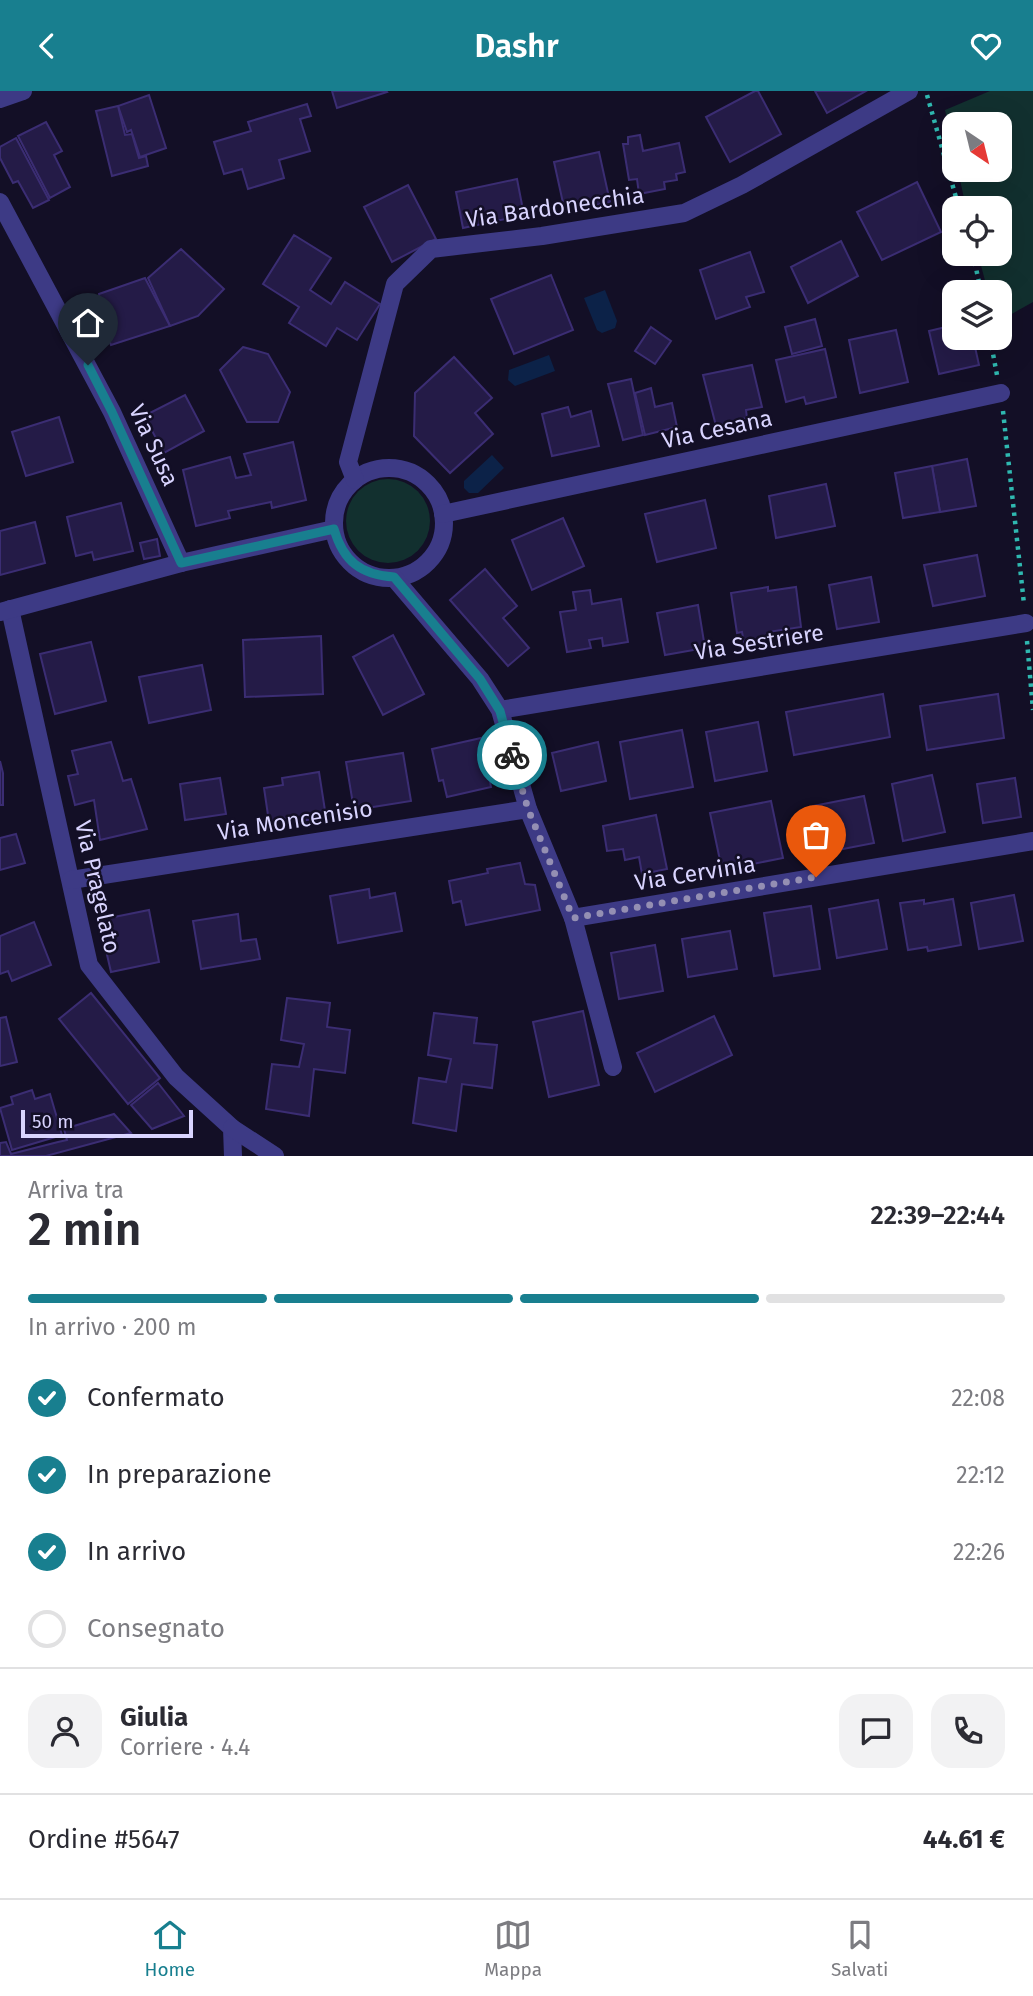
<!DOCTYPE html>
<html lang="it">
<meta charset="utf-8">
<style>
body{margin:0;font-family:"Fira Sans",sans-serif;background:#f2f2f3;color:#2b2b33;height:100vh;display:flex;flex-direction:column;font-size:26px;white-space:nowrap}
*{box-sizing:border-box;margin:0}
p{font-size:23px;color:#7c7c81}
.icon{flex:none;width:38px;height:38px;fill:none;stroke:currentColor;stroke-width:2;stroke-linecap:round;stroke-linejoin:round}
.map{position:relative;height:1065px;overflow:hidden}
.panel{display:flex;flex-direction:column;background:#fff;flex:1}
.panel>*{flex:none}
.needle{width:46px;rotate:145deg}
.buttons{position:absolute;left:942px;top:21px;display:grid;gap:14px}
.buttons a{display:grid;place-items:center;width:70px;height:70px;border-radius:14px;background:#fff;box-shadow:0 7px 28px #0002;font-size:35px}
.scale{position:absolute;left:21px;bottom:18px;width:172px;box-sizing:border-box;padding-left:7px;border:4px solid #d9d4ff;border-top:0;font-size:19px;line-height:24px;white-space:nowrap;color:#d9d4ff;-webkit-text-stroke:5px #130f26;paint-order:stroke}
.pin{position:absolute;display:grid;place-items:center;width:60px;height:60px;color:#fff;margin:-72px -30px;border-radius:50% 50% 50% 0;rotate:-45deg;box-shadow:0 0 7px #0007}
.pin .icon{rotate:45deg}
.courier{position:absolute;display:grid;place-items:center;width:70px;height:70px;margin:-35px;border:5px solid #187f8f;border-radius:50%;background:#fff;color:#222;box-shadow:0 2px 9px #0007}
.headline em{font-style:normal;font-weight:600}
.headline div{display:flex;flex-direction:column-reverse}
.headline{display:flex;align-items:center;justify-content:space-between;height:119px;padding:0 28px}
h1{font-size:46px;font-weight:600;line-height:52px}
.bar{display:grid;grid-template-columns:repeat(4,1fr);gap:10px 7px;align-content:center;height:84px;padding:0 28px}
.bar i{height:9px;border-radius:5px;background:#e1e1e2}
.bar .active{background:#187f8f}
.bar p{grid-column:span 4}
.line{display:flex;align-items:center;gap:18px;padding:0 28px;border-top:2px solid #e1e1e2}
.line div{flex:1}
.round{display:grid;place-items:center;flex:none;width:74px;height:74px;border-radius:21px;background:#f2f2f3}
ol{padding:0 28px;list-style:none}
li{display:flex;align-items:center;gap:21px;height:77px}
li p{margin-inline-start:auto}
li .icon{padding:7px;border-radius:50%;background:#187f8f;color:#fff;stroke-width:4}
li:last-child{color:#7c7c81}
li i{width:38px;height:38px;border:4px solid #e1e1e2;border-radius:50%}
header{display:flex;justify-content:space-between;align-items:center;height:91px;padding:0 28px;background:#187f8f;color:#fff;font-size:32px;font-weight:600}
.menu{display:flex;justify-content:space-around;align-items:center;height:98px;border-top:2px solid #e1e1e2;background:#fff;font-size:19px;color:#7c7c81}
.menu a{display:grid;justify-items:center;gap:4px}
.menu .active{color:#187f8f}
.map>svg:first-child{display:block}
.green{fill:#12302f}
.water{fill:#0c2248}
.building{fill:#241b47;stroke:#3b2d73;stroke-width:2}
.lines{fill:none;stroke-linecap:round;stroke-linejoin:round}
.path{stroke:#2fb8b0;stroke-width:4.5;stroke-dasharray:3.5 5;stroke-linecap:butt}
.minor{stroke:#3d3a85;stroke-width:18}
.done{stroke:#948fb3;stroke-width:7;stroke-dasharray:0 12.6}
.route{stroke:#187f8f;stroke-width:9}
.labels{text-anchor:middle;dominant-baseline:central;stroke-width:5;stroke-linejoin:round;paint-order:stroke}
.street-label{font-size:23px;fill:#d9d4ff;stroke:#130f26}
</style>
<header><svg class="icon" aria-label="back" viewBox="0 0 24 24"><path d="M15 5l-7 7 7 7"/></svg>Dashr<svg class="icon" aria-label="heart" viewBox="0 0 24 24"><path d="M12 20l-8-8c-3-5 5-10 8-4 3-6 11-1 8 4z"/></svg></header>
<div class="map">
<svg width="1033" height="1065" viewBox="0 0 1033 1065">
<rect width="100%" height="100%" fill="#130f26"/>
<g class="green">
<polygon points="990,0 1033,0 1033,211 999,230 999,201 988,201 978,163 999,163 999,117 966,117 958,79 999,79 999,33 954,33 954,60 945,19"/>
<circle cx="388" cy="430" r="42"/>
</g>
<g class="water">
<polygon points="605,199 617,230 615,237 602,242 597,239 584,207"/>
<polygon points="549,264 555,280 515,295 508,289 509,279"/>
<polygon points="492,364 504,377 478,402 469,402 464,397 464,390"/>
</g>
<g class="building">
<polygon points="332,0 386,0 387,1 337,17"/>
<polygon points="755,0 758,0 781,43 730,71 706,26"/>
<polygon points="815,0 866,0 827,22"/>
<polygon points="149,4 166,57 140,66 131,39 127,41 118,15"/>
<polygon points="307,13 311,25 300,28 310,60 279,69 284,87 248,98 242,78 224,83 214,51 251,40 248,31"/>
<polygon points="118,15 125,44 132,43 139,67 146,65 148,75 112,85 96,20"/>
<polygon points="46,31 62,60 54,64 70,96 50,107 18,45"/>
<polygon points="640,44 643,60 679,52 685,81 676,83 677,89 664,91 665,98 639,103 637,88 629,89 623,53 628,53 628,46"/>
<polygon points="16,47 49,109 33,117 18,90 13,92 0,67 0,56"/>
<polygon points="599,61 610,111 565,121 554,71"/>
<polygon points="517,88 524,124 463,137 456,101"/>
<polygon points="917,91 941,141 882,169 857,121"/>
<polygon points="408,94 436,148 392,171 364,116"/>
<polygon points="294,144 331,167 310,199 331,213 345,191 380,213 357,249 337,237 326,255 289,232 299,216 263,193"/>
<polygon points="841,150 858,185 808,212 791,176"/>
<polygon points="181,158 224,198 198,225 170,235 148,187"/>
<polygon points="750,161 764,201 746,206 750,216 716,228 700,179"/>
<polygon points="551,184 573,239 514,263 491,208"/>
<polygon points="145,187 170,235 111,254 102,229 99,203"/>
<polygon points="815,228 822,255 792,263 785,236"/>
<polygon points="954,234 954,247 973,247 979,274 939,283 929,240"/>
<polygon points="651,236 671,250 655,273 635,260"/>
<polygon points="896,239 908,291 860,302 849,249"/>
<polygon points="243,256 268,263 290,301 278,331 247,331 220,279"/>
<polygon points="825,258 836,306 806,313 804,306 786,311 776,269"/>
<polygon points="454,266 492,307 475,322 493,343 450,382 414,345 415,302"/>
<polygon points="752,274 762,316 746,319 747,327 716,335 703,284"/>
<polygon points="631,288 643,344 623,349 608,293"/>
<polygon points="651,297 655,316 672,312 677,336 645,344 635,302"/>
<polygon points="185,304 204,340 164,362 144,325"/>
<polygon points="568,316 571,326 591,320 599,355 552,365 542,323"/>
<polygon points="59,326 73,371 26,385 12,341"/>
<polygon points="293,351 306,409 272,417 271,411 228,420 230,427 196,435 183,379 230,366 236,387 251,384 244,363"/>
<polygon points="967,368 976,415 940,421 932,375"/>
<polygon points="932,375 940,421 903,427 895,382"/>
<polygon points="826,393 835,435 776,447 769,405"/>
<polygon points="705,409 716,457 657,471 645,423"/>
<polygon points="121,412 133,460 94,469 92,461 76,465 67,426"/>
<polygon points="563,427 584,475 532,499 512,449"/>
<polygon points="35,431 45,472 0,484 0,440"/>
<polygon points="157,448 160,465 144,468 140,452"/>
<polygon points="977,464 985,505 933,515 924,474"/>
<polygon points="485,478 517,515 503,527 529,557 508,575 450,509"/>
<polygon points="871,486 879,531 837,538 829,494"/>
<polygon points="768,496 768,500 796,496 801,536 768,541 769,548 744,552 742,541 737,542 731,502"/>
<polygon points="590,499 592,513 621,508 628,551 603,555 602,547 589,549 591,557 567,561 560,521 576,519 573,501"/>
<polygon points="698,514 705,557 665,564 657,522"/>
<polygon points="393,544 424,603 383,624 353,566"/>
<polygon points="321,545 323,603 245,606 243,549"/>
<polygon points="91,551 106,610 55,623 40,563"/>
<polygon points="202,574 211,619 149,632 139,586"/>
<polygon points="883,603 890,646 794,664 786,621"/>
<polygon points="998,603 1004,647 927,659 920,615"/>
<polygon points="758,631 767,680 715,690 706,641"/>
<polygon points="682,639 693,696 630,708 620,651"/>
<polygon points="481,647 491,696 447,706 443,689 439,690 432,658"/>
<polygon points="111,651 123,690 131,688 147,738 100,749 94,709 75,714 68,685 78,683 72,660"/>
<polygon points="598,651 606,690 561,700 552,662"/>
<polygon points="403,662 411,710 354,719 346,671"/>
<polygon points="0,670 3,682 3,714 0,714"/>
<polygon points="319,681 326,726 288,732 287,727 269,731 264,697 283,694 282,687"/>
<polygon points="932,684 945,741 903,750 892,693"/>
<polygon points="220,687 226,723 185,729 180,693"/>
<polygon points="1015,687 1021,726 983,732 977,693"/>
<polygon points="864,705 874,752 822,762 813,715"/>
<polygon points="771,710 783,767 722,779 710,722"/>
<polygon points="656,724 667,778 642,783 639,766 625,769 623,758 607,760 603,735"/>
<polygon points="16,743 25,772 0,779 0,747"/>
<polygon points="520,772 525,793 535,794 540,819 466,834 461,810 453,812 449,790 488,782 487,778"/>
<polygon points="369,798 370,807 395,802 402,840 338,852 330,805"/>
<polygon points="1014,804 1023,850 979,858 971,812"/>
<polygon points="953,808 961,854 928,860 927,856 908,859 900,812 924,809 924,813"/>
<polygon points="878,809 887,858 837,867 829,818"/>
<polygon points="811,815 820,878 774,885 764,822"/>
<polygon points="149,819 159,871 111,881 99,829"/>
<polygon points="238,823 241,850 256,848 260,868 201,878 193,830"/>
<polygon points="34,831 51,874 12,890 8,880 0,883 0,845"/>
<polygon points="730,840 737,878 688,886 682,848"/>
<polygon points="655,854 663,900 619,908 611,862"/>
<polygon points="91,902 160,987 128,1013 59,928"/>
<polygon points="287,907 330,912 327,936 350,939 345,982 314,978 309,1025 266,1018 272,973 299,976 304,953 281,949"/>
<polygon points="583,920 599,994 549,1006 533,931"/>
<polygon points="434,922 477,927 474,952 497,954 492,997 462,993 456,1040 413,1032 419,987 446,991 451,968 428,964"/>
<polygon points="714,925 732,964 655,1001 637,962"/>
<polygon points="6,926 17,971 0,975 0,927"/>
<polygon points="158,992 184,1025 152,1038 131,1014"/>
<polygon points="32,999 35,1008 50,1003 62,1044 12,1059 0,1017 13,1013 11,1006"/>
<polygon points="114,1023 131,1042 46,1065 0,1065 0,1052 6,1051 11,1063 58,1051 67,1049 64,1038"/>
</g>
<g class="lines">
<g class="path">
<polyline points="927,4 959,117"/>
<polyline points="973,163 981,201"/>
<polyline points="990,247 997,284"/>
<polyline points="1003,320 1024,513"/>
<polyline points="1027,550 1033,619"/>
</g>
<g class="minor">
<polyline points="0,8 23,0"/>
<polyline points="0,111 112,321 181,472"/>
<circle cx="389" cy="432" r="55"/>
<polyline points="355,389 348,371 395,193 431,158 542,145 684,122 742,94 909,0"/>
<polyline points="443,423 1001,302"/>
<polyline points="394,487 480,588 500,619 528,718 573,827 1033,750"/>
<polyline points="10,518 89,874 176,986 232,1037 233,1065"/>
<polyline points="0,521 181,472 334,438"/>
<polyline points="500,619 1026,532"/>
<polyline points="71,789 528,718"/>
<polyline points="573,827 613,976"/>
<polyline points="232,1037 275,1065"/>
</g>
</g>
<g class="lines">
<polyline class="done" points="512,664 528,718 573,827 816,786"/>
<path class="route" d="M88 274 112 321 181 472 334 438C343 470 361 484 394 486L480 588 500 620 512 664"/>
</g>
<g class="labels">
<g class="street-label">
<text transform="translate(555 116) rotate(-8)">Via Bardonecchia</text>
<text transform="translate(717 338) rotate(-12)">Via Cesana</text>
<text transform="translate(154 354) rotate(65)">Via Susa</text>
<text transform="translate(759 551) rotate(-9)">Via Sestriere</text>
<text transform="translate(295 729) rotate(-9)">Via Moncenisio</text>
<text transform="translate(695 782) rotate(-9)">Via Cervinia</text>
<text transform="translate(98 796) rotate(77)">Via Pragelato</text>
</g>
</g>
</svg>
<div class="buttons">
<a><svg class="needle" viewBox="-14 -14 28 28"><path d="M0-13l5 13h-10z" fill="#e53935"/><path d="M0 13l5-13h-10z" fill="#7c7c81"/></svg></a>
<a><svg class="icon" aria-label="locate" viewBox="0 0 24 24"><circle cx="12" cy="12" r="6"/><path d="M12 2v4M12 18v4M2 12h4M18 12h4"/></svg></a>
<a><svg class="icon" aria-label="layers" viewBox="0 0 24 24"><path d="M12 4l9 5-9 5-9-5zM3 14l9 5 9-5"/></svg></a>
</div>
<div class="scale">50 m</div>
<div class="pin" style="left:816px;top:786px;background:#ea580c"><svg class="icon" aria-label="bag" viewBox="0 0 24 24"><path d="M5 8h14l-1 12H6zM9 8a3 3 0 0 1 6 0"/></svg></div>
<div class="pin" style="left:88px;top:274px;background:#1f2937"><svg class="icon" aria-label="home" viewBox="0 0 24 24"><path d="M3 11l9-7 9 7M6 9v11h12V9"/></svg></div>
<div class="courier" style="left:512px;top:664px"><svg class="icon" aria-label="bike" viewBox="0 0 24 24"><circle cx="6" cy="16" r="4"/><circle cx="18" cy="16" r="4"/><path d="M6 16l4-8h5l3 8M10 8l3 8H6M13 5h3"/></svg></div>
</div>
<section class="panel">
<div class="headline"><div><h1>2 min</h1><p>Arriva tra</p></div><em>22:39–22:44</em></div>
<div class="bar"><i class="active"></i><i class="active"></i><i class="active"></i><i></i><p>In arrivo · 200 m</p></div>
<ol>
<li><svg class="icon" aria-label="check" viewBox="0 0 24 24"><path d="M5 12l5 5 9-10"/></svg>Confermato<p>22:08</p></li>
<li><svg class="icon" aria-label="check" viewBox="0 0 24 24"><path d="M5 12l5 5 9-10"/></svg>In preparazione<p>22:12</p></li>
<li><svg class="icon" aria-label="check" viewBox="0 0 24 24"><path d="M5 12l5 5 9-10"/></svg>In arrivo<p>22:26</p></li>
<li><i></i>Consegnato</li>
</ol>
<div class="line" style="height:126px"><a class="round"><svg class="icon" aria-label="person" viewBox="0 0 24 24"><circle cx="12" cy="8" r="4"/><path d="M4 21q1-7 8-7t8 7"/></svg></a><div><b>Giulia</b><p>Corriere · 4.4</p></div><a class="round"><svg class="icon" aria-label="chat" viewBox="0 0 24 24"><path d="M4 5h16v11H9l-5 4z"/></svg></a><a class="round"><svg class="icon" aria-label="phone" viewBox="0 0 24 24"><path d="M5 4h4l2 5-3 2q2 4 5 5l2-3 5 2v4C11 20 4 13 5 4z"/></svg></a></div>
<div class="line" style="height:91px"><div>Ordine #5647</div><b>44.61 €</b></div>
</section>
<nav class="menu">
<a class="active"><svg class="icon" aria-label="home" viewBox="0 0 24 24"><path d="M3 11l9-7 9 7M6 9v11h12V9"/></svg>Home</a>
<a><svg class="icon" aria-label="map" viewBox="0 0 24 24"><path d="M3 6l6-2 6 2 6-2v14l-6 2-6-2-6 2zM9 4v14M15 6v14"/></svg>Mappa</a>
<a><svg class="icon" aria-label="saved" viewBox="0 0 24 24"><path d="M7 4h10v16l-5-4-5 4z"/></svg>Salvati</a>
</nav>
